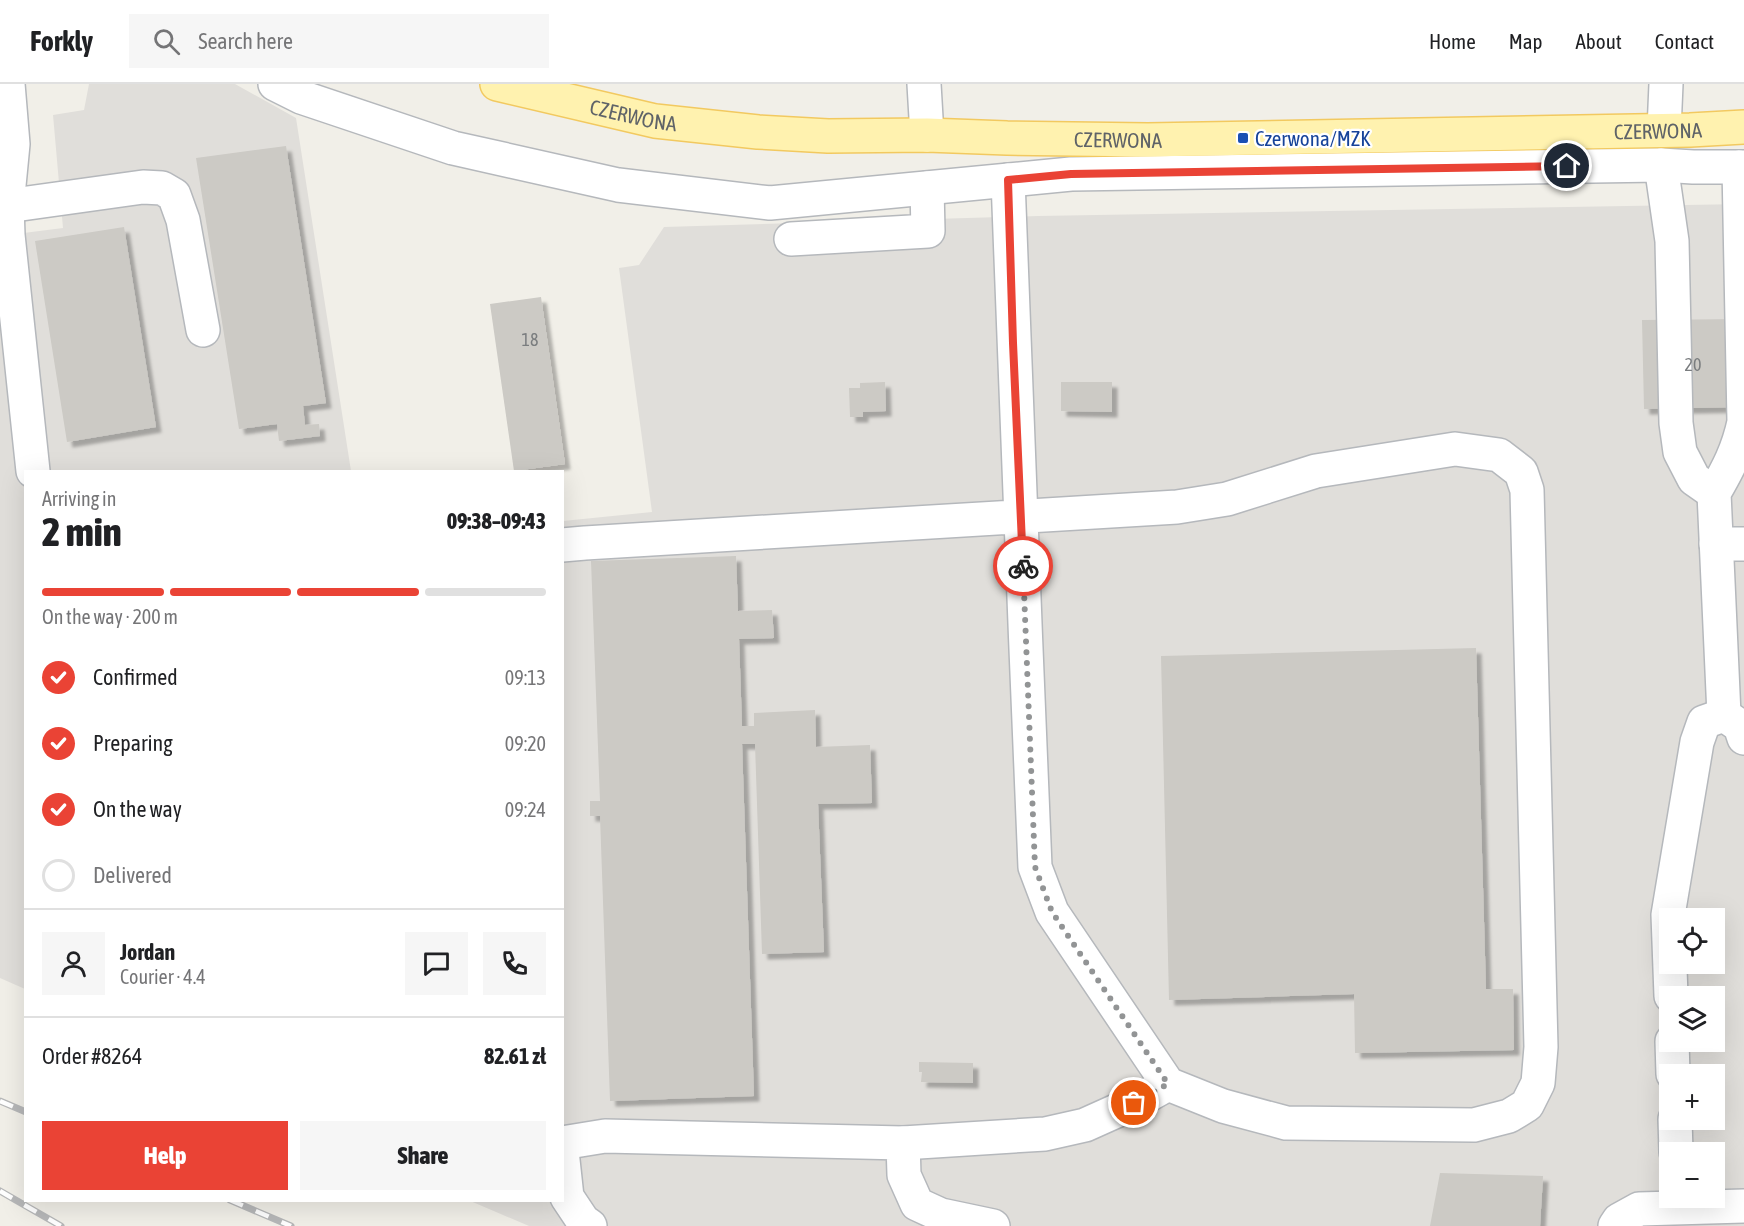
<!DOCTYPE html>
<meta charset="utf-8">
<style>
body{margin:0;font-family:"Asap Condensed",sans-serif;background:#f6f6f6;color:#202124;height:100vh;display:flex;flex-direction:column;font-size:22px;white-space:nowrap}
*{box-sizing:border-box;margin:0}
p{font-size:20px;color:#757577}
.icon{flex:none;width:33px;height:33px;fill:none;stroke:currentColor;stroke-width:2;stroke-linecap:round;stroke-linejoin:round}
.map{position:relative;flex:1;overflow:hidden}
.sheet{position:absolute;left:24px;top:386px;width:540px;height:732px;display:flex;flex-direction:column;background:#fff;border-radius:0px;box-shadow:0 6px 24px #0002}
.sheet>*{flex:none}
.controls{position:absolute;left:1659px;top:824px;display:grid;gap:12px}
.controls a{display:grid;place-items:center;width:66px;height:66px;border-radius:0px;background:#fff;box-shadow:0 6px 24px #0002;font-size:30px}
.pin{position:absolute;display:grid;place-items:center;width:51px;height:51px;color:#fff;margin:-26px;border:3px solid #fff;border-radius:50%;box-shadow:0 2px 6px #0007}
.courier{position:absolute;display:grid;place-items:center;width:60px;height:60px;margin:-30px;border:4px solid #ea4335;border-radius:50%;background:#fff;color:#222;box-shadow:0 2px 8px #0007}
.summary em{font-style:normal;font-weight:800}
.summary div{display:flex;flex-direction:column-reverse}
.summary{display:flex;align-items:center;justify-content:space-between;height:102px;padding:0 18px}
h1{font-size:39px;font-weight:800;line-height:45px}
.bar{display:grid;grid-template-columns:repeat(4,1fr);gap:9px 6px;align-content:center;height:72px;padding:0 18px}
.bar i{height:8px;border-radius:4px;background:#e0e0e0}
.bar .selected{background:#ea4335}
.bar p{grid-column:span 4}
.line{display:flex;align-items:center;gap:15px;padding:0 18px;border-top:2px solid #e0e0e0}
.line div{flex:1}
.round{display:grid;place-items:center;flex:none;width:63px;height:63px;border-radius:0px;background:#f6f6f6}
ol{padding:0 18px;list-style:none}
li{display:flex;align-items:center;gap:18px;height:66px}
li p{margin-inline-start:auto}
li .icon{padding:6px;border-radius:50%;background:#ea4335;color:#fff;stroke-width:4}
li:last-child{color:#757577}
li i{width:33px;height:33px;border:3px solid #e0e0e0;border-radius:50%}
.button{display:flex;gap:12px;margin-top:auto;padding:12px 18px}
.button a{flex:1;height:69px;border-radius:0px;background:#ea4335;color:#fff;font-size:24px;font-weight:800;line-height:69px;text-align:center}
.button a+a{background:#f6f6f6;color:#202124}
header{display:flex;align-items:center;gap:36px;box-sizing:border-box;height:84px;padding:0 30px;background:#fff;border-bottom:2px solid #e0e0e0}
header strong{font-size:28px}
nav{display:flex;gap:33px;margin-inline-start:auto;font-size:21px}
.search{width:420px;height:54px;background:#f6f6f6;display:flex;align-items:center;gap:15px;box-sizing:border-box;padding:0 21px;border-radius:0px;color:#757577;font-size:22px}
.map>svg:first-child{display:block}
.industrial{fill:#e0deda;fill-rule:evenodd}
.building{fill:#cccac5;filter:url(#shadow)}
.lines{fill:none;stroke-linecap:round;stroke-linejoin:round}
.minor-casing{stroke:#b5b8bc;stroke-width:36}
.major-casing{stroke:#f2c960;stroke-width:36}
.minor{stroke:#fff;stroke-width:33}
.major{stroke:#fff2af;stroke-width:33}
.rail-casing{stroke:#b6b7b8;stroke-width:7}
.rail{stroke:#fff;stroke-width:4.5;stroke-dasharray:14;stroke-linecap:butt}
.done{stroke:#929495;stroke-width:6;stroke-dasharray:0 10.8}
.route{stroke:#ea4335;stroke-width:8}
.transit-dot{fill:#1a4fb4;stroke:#fff;stroke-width:2}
.labels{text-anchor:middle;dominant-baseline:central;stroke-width:4.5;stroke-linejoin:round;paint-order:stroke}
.number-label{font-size:18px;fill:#7a7d7f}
.street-label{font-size:21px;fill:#5f6368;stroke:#fff}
.transit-label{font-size:21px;fill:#164399;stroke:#fff;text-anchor:start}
</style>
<header>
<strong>Forkly</strong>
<div class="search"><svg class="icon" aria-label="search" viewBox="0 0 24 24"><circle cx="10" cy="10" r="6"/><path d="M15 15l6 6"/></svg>Search here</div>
<nav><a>Home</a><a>Map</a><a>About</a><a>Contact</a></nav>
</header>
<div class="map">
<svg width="1744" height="1142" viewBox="0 0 1744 1142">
<defs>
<filter id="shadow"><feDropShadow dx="5.5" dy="5.5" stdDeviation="1.5" flood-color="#0004"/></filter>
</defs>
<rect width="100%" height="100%" fill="#f1efe8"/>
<g class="industrial">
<polygon points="89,0 235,0 296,34 351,387 26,387 25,905 0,894 0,152 63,144 53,31 84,26"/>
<path d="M1744 120V1142H529L468 1116H562L563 437 652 428 619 184 639 181 664 143 1038 132ZM1670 834H1714V879H1670ZM1670 912H1714V957H1670ZM1670 990H1714V1035H1670ZM1670 1068H1714V1113H1670Z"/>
</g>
<g class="building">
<polygon points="286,62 326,319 303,322 305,341 319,340 320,352 279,357 277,340 239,345 196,74"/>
<polygon points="124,143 156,343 67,358 35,157"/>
<polygon points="541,213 565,380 514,387 490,220"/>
<polygon points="1744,235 1744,323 1644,325 1642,236"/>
<polygon points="885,298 886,327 863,328 863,333 850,333 849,304 860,304 860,299"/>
<polygon points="1061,298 1112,298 1112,328 1061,327"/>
<polygon points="736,472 738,527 772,526 774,554 739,555 742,642 754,642 754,629 815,626 816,663 870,661 872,719 818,720 824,868 762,870 755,660 742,660 754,1012 610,1017 600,732 590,732 590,717 600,717 591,477"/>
<polygon points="1476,564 1486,905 1513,905 1514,966 1355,969 1354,910 1169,916 1161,572"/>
<polygon points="919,978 973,979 973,999 921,998 922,988 919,988"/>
<polygon points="1440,1089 1543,1092 1540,1142 1430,1142"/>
</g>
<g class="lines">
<g class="minor-casing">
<g id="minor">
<polyline points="8,0 13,60 7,122 8,151 33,387"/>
<polyline points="275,0 301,13 453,64 618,101 770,119 1071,90 1661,81 1693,83 1744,83"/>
<polyline points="924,0 927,51"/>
<polyline points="1664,46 1666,0"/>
<polyline points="1661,81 1672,157 1676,339 1680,368 1694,395 1714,409"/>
<polyline points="0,123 143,103 162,104 174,111 183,136 203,246"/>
<polyline points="791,155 928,147 927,104"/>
<polyline points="1716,460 1744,460"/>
<path d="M562 461 585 459 1177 423 1227 415 1316 387 1455 365 1499 371 1521 388 1527 406 1541 963 1538 999 1527 1021 1509 1032 1474 1041 1286 1039 1223 1022 1168 1000 1052 828 1035 783C1026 554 1015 325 1008 96"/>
<path d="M1724 631 1714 409C1728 385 1738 366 1744 338L1739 83"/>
<polyline points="1724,631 1740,642 1744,654"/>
<polyline points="1671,912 1668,831 1697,658 1704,638 1724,631"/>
<polyline points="1672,957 1673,990"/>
<polyline points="1675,1035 1676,1068"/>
<polyline points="562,1059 605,1052 903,1059 904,1091 917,1120 941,1131 993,1142"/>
<polyline points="903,1059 1045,1050 1085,1041 1134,1019 1168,1000"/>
<polyline points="562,1067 567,1113 583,1137 590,1142"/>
<polyline points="1615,1142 1619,1136 1639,1125 1744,1122"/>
</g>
</g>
<g class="major-casing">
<g id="major">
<path id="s1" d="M497 0 655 37 758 48 828 52 927 51 1007 54 1148 56 1690 46 1744 43"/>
</g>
</g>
<use href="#minor" class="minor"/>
<use href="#major" class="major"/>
<g class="rail-casing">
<g id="rail">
<polyline points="0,1017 26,1028"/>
<polyline points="0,1107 61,1142"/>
<polyline points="230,1116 291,1142"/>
</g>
</g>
<use href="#rail" class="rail"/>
</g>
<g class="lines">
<polyline class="done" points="1023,482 1035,783 1052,828 1168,1000 1134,1019"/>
<polyline class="route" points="1023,482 1013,259 1008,96 1071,90 1567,82"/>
</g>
<rect class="transit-dot" x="1237" y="48" width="12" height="12" rx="3"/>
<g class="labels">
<g class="number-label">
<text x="530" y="255">18</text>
<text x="1693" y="280">20</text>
</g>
<g class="street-label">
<text stroke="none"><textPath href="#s1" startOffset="140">CZERWONA</textPath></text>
<text stroke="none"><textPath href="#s1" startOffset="1166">CZERWONA</textPath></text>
<text stroke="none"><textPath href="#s1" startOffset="626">CZERWONA</textPath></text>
</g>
<g class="transit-label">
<text x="1255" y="54">Czerwona/MZK</text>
</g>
</g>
</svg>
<div class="controls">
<a><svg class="icon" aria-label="locate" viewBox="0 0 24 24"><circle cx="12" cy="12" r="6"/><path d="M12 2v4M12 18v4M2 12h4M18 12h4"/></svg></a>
<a><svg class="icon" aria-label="layers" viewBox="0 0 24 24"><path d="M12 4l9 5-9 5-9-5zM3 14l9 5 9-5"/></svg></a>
<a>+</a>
<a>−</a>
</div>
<div class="pin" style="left:1134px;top:1019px;background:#ea580c"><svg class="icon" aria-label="bag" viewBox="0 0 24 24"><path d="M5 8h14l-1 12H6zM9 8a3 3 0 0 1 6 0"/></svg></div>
<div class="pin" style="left:1567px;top:82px;background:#1f2937"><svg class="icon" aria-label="home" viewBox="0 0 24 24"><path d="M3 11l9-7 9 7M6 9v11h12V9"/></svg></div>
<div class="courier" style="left:1023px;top:482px"><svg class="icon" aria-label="bike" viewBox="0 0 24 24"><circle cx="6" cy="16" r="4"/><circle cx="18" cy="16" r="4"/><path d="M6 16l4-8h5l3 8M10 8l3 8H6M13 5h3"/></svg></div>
<section class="sheet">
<div class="summary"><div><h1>2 min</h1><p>Arriving in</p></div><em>09:38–09:43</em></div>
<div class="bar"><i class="selected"></i><i class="selected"></i><i class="selected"></i><i></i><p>On the way · 200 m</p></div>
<ol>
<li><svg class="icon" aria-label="check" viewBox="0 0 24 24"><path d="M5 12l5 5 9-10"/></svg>Confirmed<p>09:13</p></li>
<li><svg class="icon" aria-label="check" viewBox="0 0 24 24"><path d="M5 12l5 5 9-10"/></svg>Preparing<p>09:20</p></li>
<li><svg class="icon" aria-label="check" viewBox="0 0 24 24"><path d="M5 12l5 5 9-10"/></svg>On the way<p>09:24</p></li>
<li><i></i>Delivered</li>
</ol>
<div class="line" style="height:108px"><a class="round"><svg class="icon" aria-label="person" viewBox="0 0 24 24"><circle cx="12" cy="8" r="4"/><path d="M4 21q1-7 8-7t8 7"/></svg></a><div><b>Jordan</b><p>Courier · 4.4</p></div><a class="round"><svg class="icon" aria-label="chat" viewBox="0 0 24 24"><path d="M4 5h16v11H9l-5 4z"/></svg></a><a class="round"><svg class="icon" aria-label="phone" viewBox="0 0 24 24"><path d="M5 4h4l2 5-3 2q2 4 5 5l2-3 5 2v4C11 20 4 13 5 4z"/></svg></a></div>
<div class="line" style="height:78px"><div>Order #8264</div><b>82.61 zł</b></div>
<div class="button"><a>Help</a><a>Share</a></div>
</section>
</div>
